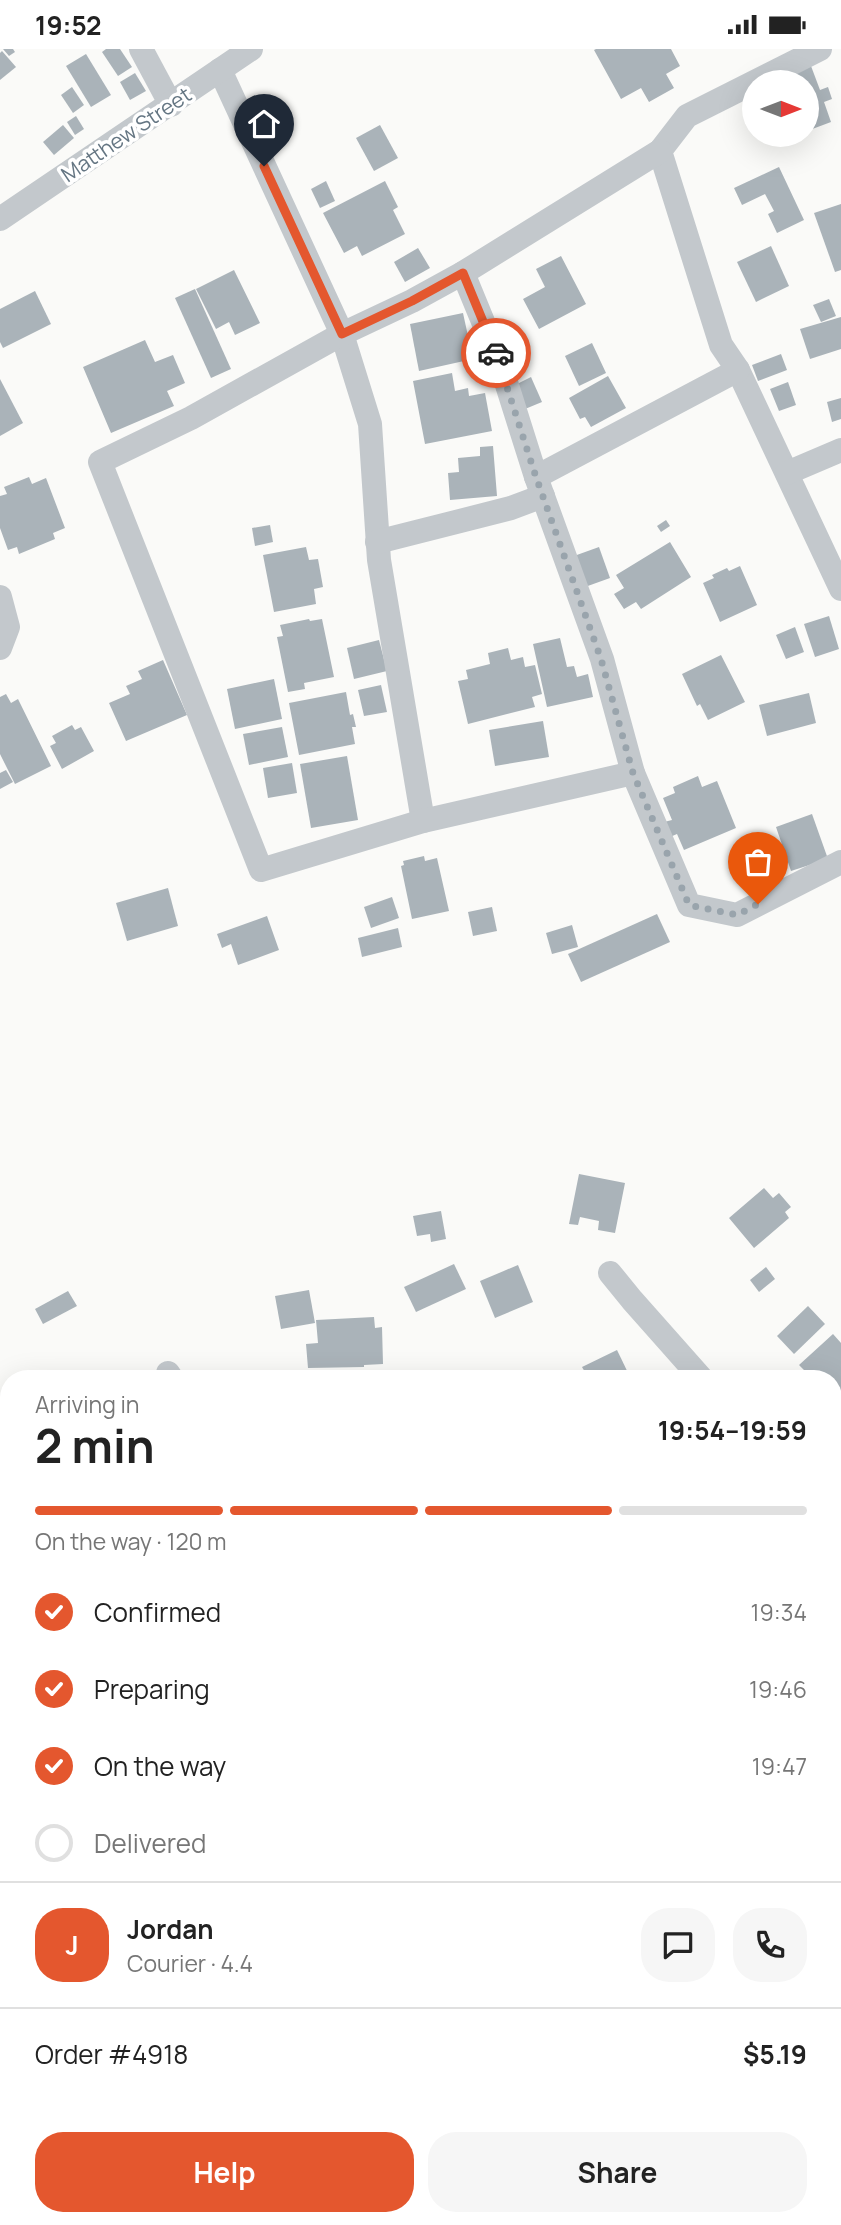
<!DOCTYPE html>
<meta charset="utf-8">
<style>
body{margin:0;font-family:Manrope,sans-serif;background:#f6f6f6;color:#222;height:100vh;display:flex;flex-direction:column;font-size:26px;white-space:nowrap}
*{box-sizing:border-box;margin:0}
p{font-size:23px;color:#767676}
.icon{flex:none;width:38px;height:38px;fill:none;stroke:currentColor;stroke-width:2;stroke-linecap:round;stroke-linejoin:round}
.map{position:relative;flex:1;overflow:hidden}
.drawer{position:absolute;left:0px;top:1321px;width:842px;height:856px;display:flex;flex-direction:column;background:#fff;border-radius:28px 28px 0 0;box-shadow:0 7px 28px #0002}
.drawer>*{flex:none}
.needle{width:46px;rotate:90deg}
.buttons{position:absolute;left:742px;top:21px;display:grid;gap:14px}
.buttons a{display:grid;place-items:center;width:77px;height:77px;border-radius:50%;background:#fff;box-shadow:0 7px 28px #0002;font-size:35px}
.pin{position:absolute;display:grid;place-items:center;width:60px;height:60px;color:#fff;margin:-72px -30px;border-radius:50% 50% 50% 0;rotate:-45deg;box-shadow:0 0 7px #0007}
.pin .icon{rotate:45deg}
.courier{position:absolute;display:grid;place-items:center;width:70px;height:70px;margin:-35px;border:5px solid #e4572e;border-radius:50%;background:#fff;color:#222;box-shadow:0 2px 9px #0007}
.headline em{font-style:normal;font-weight:700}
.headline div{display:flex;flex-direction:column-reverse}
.headline{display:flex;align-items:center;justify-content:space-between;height:119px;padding:0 35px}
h1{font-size:46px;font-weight:700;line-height:52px}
.bar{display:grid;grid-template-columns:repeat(4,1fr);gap:10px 7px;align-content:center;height:84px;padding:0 35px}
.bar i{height:9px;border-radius:5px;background:#e0e0e0}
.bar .selected{background:#e4572e}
.bar p{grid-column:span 4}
.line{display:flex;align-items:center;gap:18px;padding:0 35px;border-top:2px solid #e0e0e0}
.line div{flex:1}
.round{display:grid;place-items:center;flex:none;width:74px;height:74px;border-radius:28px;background:#f6f6f6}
ol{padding:0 35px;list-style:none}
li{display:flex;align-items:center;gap:21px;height:77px}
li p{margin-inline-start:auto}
li .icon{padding:7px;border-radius:50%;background:#e4572e;color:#fff;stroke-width:4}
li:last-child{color:#767676}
li i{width:38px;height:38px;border:4px solid #e0e0e0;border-radius:50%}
.cta{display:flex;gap:14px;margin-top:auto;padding:14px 35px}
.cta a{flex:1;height:80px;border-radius:28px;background:#e4572e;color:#fff;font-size:28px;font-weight:700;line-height:80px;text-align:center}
.cta a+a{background:#f6f6f6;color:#222}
.status{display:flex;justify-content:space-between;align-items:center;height:49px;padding:0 35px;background:#fff;direction:ltr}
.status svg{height:19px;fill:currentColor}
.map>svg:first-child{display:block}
.building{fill:#aab3b9}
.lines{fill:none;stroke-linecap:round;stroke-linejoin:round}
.minor{stroke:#c3c8cc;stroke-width:24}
.done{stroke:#99a4ac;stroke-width:7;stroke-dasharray:0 12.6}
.route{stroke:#e4572e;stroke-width:9}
.labels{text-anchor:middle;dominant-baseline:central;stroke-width:7;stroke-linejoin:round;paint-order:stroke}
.street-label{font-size:21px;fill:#657683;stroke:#fff}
</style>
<div class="status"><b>19:52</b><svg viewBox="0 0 49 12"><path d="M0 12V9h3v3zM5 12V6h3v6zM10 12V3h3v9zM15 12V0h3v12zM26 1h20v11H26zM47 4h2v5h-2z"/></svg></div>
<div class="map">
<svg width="841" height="2176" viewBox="0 0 841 2176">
<rect width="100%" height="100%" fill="#fafaf8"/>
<g class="building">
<polygon points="3,0 13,0 15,3 9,7"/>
<polygon points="106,0 120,0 132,18 118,27 102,3"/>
<polygon points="596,0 671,0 680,17 666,25 674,39 649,53 641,39 621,50 594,1"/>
<polygon points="2,2 16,18 0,31 0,4"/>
<polygon points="86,5 111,46 91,58 66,17"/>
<polygon points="811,17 820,41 828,38 832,50 824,53 831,73 807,82 807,33 769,33"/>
<polygon points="135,24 146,42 130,51 120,33"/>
<polygon points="72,38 84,56 73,64 61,46"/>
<polygon points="76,67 84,80 75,86 67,73"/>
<polygon points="63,76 74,89 54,106 43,93"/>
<polygon points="380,76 398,109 374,122 356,89"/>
<polygon points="779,118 804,171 777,184 768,165 774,162 765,145 742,156 734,139"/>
<polygon points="326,132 335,152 320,159 311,140"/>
<polygon points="385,132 398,158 393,161 405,185 362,207 357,197 344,204 323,164"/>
<polygon points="841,155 841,221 835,223 814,164"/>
<polygon points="771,197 789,237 756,253 737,213"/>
<polygon points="418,199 430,219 405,233 394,213"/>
<polygon points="561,207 586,255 539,280 523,250 545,238 536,220"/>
<polygon points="234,221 260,274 235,286 229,273 216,280 196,240"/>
<polygon points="195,240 231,320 211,329 175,249"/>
<polygon points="35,242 51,275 3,299 0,293 0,260"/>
<polygon points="829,250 836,267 821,273 813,256"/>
<polygon points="463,264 473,310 419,322 410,275"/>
<polygon points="841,268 841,300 810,310 800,280"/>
<polygon points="145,291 155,313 173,306 185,334 167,342 174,357 111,384 83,318"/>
<polygon points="592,294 606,324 579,337 565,307"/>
<polygon points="781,305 787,321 758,332 752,316"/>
<polygon points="452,324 455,342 468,339 469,347 485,344 492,382 425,395 413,332"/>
<polygon points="608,327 626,359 591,378 585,368 580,370 569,349"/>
<polygon points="531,328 542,353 525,360 515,336"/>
<polygon points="0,330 23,374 0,387"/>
<polygon points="788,333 796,356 779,362 770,340"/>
<polygon points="841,349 841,370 832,373 827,353"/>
<polygon points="493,397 497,447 450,451 448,424 459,423 458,409 480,407 480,398"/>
<polygon points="29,428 32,435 46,429 65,479 53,484 55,490 19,505 17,498 8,501 0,479 0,447 7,445 4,438"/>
<polygon points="666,471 670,477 661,483 657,477"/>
<polygon points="270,476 273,493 255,497 252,479"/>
<polygon points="670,493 691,528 641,560 636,553 624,560 614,545 624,539 616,526"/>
<polygon points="306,498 309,511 318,510 323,538 314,540 316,555 274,563 263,506"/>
<polygon points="599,498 610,529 585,538 574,507"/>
<polygon points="740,517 757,556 720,573 703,534 714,529 712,526 727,519 729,522"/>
<polygon points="829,567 839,600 815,608 804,575"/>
<polygon points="309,570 310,572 322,570 334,628 304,634 305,640 288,643 277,588 283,587 280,576"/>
<polygon points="795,578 804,603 786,610 776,586"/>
<polygon points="560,589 567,618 574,617 577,628 588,625 593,648 547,658 533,595"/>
<polygon points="379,591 387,622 354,630 347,599"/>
<polygon points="508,599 511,611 523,608 525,618 535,616 542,645 532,648 535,658 468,675 458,632 468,630 466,621 490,615 488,604"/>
<polygon points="721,606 745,653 708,671 700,655 697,657 682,625"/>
<polygon points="163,611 187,666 126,692 109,654 130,645 126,637 142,630 138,622"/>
<polygon points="274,630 282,670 235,680 227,640"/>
<polygon points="381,636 387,663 364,667 358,641"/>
<polygon points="346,643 350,666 353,665 356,678 352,678 355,695 299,706 289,654"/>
<polygon points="809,644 816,674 767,687 759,656"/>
<polygon points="6,645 11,654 18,650 51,717 15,735 0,705 0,648"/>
<polygon points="543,672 549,708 495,717 489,681"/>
<polygon points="72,676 75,681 81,678 94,702 62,720 50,697 56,694 52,687"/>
<polygon points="282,678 288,708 249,716 243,685"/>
<polygon points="347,707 358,771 311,779 300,715"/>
<polygon points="292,714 297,744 268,749 263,719"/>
<polygon points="6,721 13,733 0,740 0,724"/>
<polygon points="698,727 702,738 717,732 736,779 684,801 677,785 670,788 664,773 672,771 663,749 675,744 673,738"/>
<polygon points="812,765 828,810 791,822 776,778"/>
<polygon points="424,807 425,812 437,809 449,862 412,870 401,817 404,816 403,812"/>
<polygon points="168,839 178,877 127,892 116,854"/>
<polygon points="392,848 399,869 371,879 364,858"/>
<polygon points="492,858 497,882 473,887 468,863"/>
<polygon points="657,865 670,893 581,933 568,905"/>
<polygon points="267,867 279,901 238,916 231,895 222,899 217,885"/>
<polygon points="572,876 578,898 552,905 546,884"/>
<polygon points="398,879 402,898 362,908 358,889"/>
<polygon points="579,1125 625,1134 615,1184 598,1181 599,1172 580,1168 578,1176 569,1175"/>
<polygon points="764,1139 773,1149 779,1144 791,1158 785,1163 789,1169 754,1199 729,1169"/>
<polygon points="441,1162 446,1190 431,1193 430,1185 417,1187 413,1167"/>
<polygon points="454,1215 466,1240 416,1263 404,1238"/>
<polygon points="518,1216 533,1253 495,1269 480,1232"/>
<polygon points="766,1218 775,1230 759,1243 750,1231"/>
<polygon points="309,1241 315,1274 281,1280 275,1247"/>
<polygon points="68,1242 77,1257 43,1275 35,1260"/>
<polygon points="808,1257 825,1275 794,1305 777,1287"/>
<polygon points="374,1268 375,1279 382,1278 383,1315 364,1316 364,1318 308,1319 306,1295 318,1294 316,1271"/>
<polygon points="833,1285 841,1294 841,1364 833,1371 833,1330 802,1330 808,1325 799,1316"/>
<polygon points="617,1301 631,1330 589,1330 582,1318"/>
<polygon points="117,1322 120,1330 101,1330"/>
<polygon points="841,1574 841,1607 840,1607 833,1576"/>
<polygon points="0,1951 9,1954 9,1984 0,1981"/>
<polygon points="9,2035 9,2059 1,2056"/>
<polygon points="465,2168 467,2168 478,2176 460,2176"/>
</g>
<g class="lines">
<g class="minor">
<polyline points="141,0 171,56"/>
<polyline points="220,21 342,285 370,375 379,511 423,772"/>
<polyline points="0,170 251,0"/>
<polyline points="463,224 500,314 536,428 602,610 633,724 689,856 737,866 841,813"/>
<polyline points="738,321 841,540"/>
<polyline points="787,424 841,401"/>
<polyline points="536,428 738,321 721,296 660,102 687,67 820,0"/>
<polyline points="377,493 511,459 543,447"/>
<polyline points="0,548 8,578 0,599"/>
<polyline points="633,724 423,772 261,821 100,413 191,369 342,285 412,252 463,224 660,102"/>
<polyline points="610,1224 632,1251 702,1330"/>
<polyline points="168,1324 172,1330"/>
<polyline points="833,1405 841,1403"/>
<polyline points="0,1613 9,1617"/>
<polyline points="833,1649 841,1648"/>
<polyline points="0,1887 9,1891"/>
<polyline points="0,2135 9,2140"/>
<polyline points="67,2168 81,2176"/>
<polyline points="522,2168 530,2176"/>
</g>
</g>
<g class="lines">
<polyline class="done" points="496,304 536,428 601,610 633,724 689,856 737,866 758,855"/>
<polyline class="route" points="264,117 342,285 412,252 463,224 496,304"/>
</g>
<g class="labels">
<g class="street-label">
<text transform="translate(126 85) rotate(-34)">Matthew Street</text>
</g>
</g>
</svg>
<div class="buttons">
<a><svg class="needle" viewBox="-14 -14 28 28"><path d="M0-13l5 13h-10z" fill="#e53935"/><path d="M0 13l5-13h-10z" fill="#767676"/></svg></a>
</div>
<div class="pin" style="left:758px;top:855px;background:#ea580c"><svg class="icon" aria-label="bag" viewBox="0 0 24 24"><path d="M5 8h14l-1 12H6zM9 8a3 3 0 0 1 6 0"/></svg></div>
<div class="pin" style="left:264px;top:117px;background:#1f2937"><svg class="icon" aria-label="home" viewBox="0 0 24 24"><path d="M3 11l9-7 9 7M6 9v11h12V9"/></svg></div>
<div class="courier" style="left:496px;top:304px"><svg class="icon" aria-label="car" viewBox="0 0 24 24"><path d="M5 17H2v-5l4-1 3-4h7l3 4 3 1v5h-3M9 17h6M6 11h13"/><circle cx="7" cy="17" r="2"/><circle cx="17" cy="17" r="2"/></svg></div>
<section class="drawer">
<div class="headline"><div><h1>2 min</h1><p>Arriving in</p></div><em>19:54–19:59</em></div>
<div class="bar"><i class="selected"></i><i class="selected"></i><i class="selected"></i><i></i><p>On the way · 120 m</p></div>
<ol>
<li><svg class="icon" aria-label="check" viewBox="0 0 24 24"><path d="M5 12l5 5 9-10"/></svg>Confirmed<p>19:34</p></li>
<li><svg class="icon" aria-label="check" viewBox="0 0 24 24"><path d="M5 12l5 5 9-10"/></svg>Preparing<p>19:46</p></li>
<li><svg class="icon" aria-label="check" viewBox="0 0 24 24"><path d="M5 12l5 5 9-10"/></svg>On the way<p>19:47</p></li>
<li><i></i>Delivered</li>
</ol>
<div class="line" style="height:126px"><b class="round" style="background:#e4572e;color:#fff">J</b><div><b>Jordan</b><p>Courier · 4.4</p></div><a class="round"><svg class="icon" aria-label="chat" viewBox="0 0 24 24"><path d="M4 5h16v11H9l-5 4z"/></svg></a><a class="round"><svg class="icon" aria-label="phone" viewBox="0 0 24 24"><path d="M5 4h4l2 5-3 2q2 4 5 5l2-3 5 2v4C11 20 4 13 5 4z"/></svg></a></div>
<div class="line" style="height:91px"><div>Order #4918</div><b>$5.19</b></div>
<div class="cta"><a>Help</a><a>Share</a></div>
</section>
</div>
